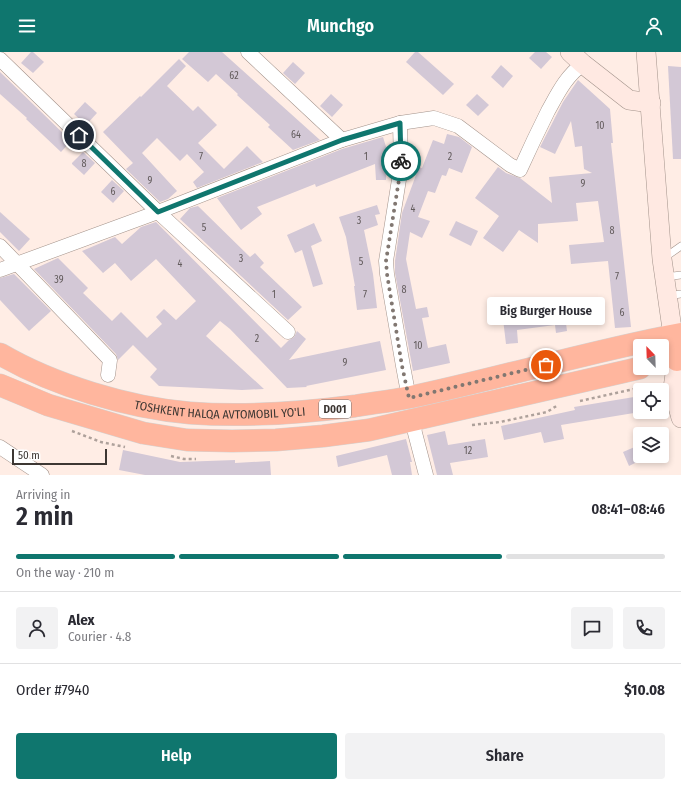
<!DOCTYPE html>
<meta charset="utf-8">
<style>
body{margin:0;font-family:"Fira Sans Condensed",sans-serif;background:#f2f2f3;color:#2b2b33;height:100vh;display:flex;flex-direction:column;font-size:15px;white-space:nowrap}
*{box-sizing:border-box;margin:0}
p{font-size:13px;color:#7c7c81}
.icon{flex:none;width:22px;height:22px;fill:none;stroke:currentColor;stroke-width:2;stroke-linecap:round;stroke-linejoin:round}
.map{position:relative;height:423px;overflow:hidden}
.sheet{display:flex;flex-direction:column;background:#fff;flex:1}
.sheet>*{flex:none}
.needle{width:26px;rotate:337deg}
.tools{position:absolute;left:633px;top:287px;display:grid;gap:8px}
.tools a{display:grid;place-items:center;width:36px;height:36px;border-radius:4px;background:#fff;box-shadow:0 2px 6px #0003;font-size:20px}
.scale{position:absolute;left:12px;bottom:10px;width:95px;box-sizing:border-box;padding-left:4px;border:2px solid #3d3733;border-top:0;font-size:11px;line-height:14px;white-space:nowrap;color:#3d3733;-webkit-text-stroke:3px #fff;paint-order:stroke}
.pin{position:absolute;display:grid;place-items:center;width:34px;height:34px;color:#fff;margin:-17px;border:2px solid #fff;border-radius:50%;box-shadow:0 1px 4px #0007}
.courier{position:absolute;display:grid;place-items:center;width:40px;height:40px;margin:-20px;border:3px solid #0f766e;border-radius:50%;background:#fff;color:#222;box-shadow:0 1px 5px #0007}
.bubble{position:absolute;height:28px;border-radius:4px;background:#fff;box-shadow:0 2px 6px #0003;font-size:13px;font-weight:600;line-height:28px;text-align:center}
.overview em{font-style:normal;font-weight:600}
.overview div{display:flex;flex-direction:column-reverse}
.overview{display:flex;align-items:center;justify-content:space-between;height:68px;padding:0 16px}
h1{font-size:26px;font-weight:600;line-height:30px}
.bar{display:grid;grid-template-columns:repeat(4,1fr);gap:6px 4px;align-content:center;height:48px;padding:0 16px}
.bar i{height:5px;border-radius:3px;background:#e1e1e2}
.bar .on{background:#0f766e}
.bar p{grid-column:span 4}
.line{display:flex;align-items:center;gap:10px;padding:0 16px;border-top:1px solid #e1e1e2}
.line div{flex:1}
.round{display:grid;place-items:center;flex:none;width:42px;height:42px;border-radius:4px;background:#f2f2f3}
.button{display:flex;gap:8px;margin-top:auto;padding:8px 16px}
.button a{flex:1;height:46px;border-radius:4px;background:#0f766e;color:#fff;font-size:16px;font-weight:600;line-height:46px;text-align:center}
.button a+a{background:#f2f2f3;color:#2b2b33}
header{display:flex;justify-content:space-between;align-items:center;height:52px;padding:0 16px;background:#0f766e;color:#fff;font-size:18px;font-weight:600}
.map>svg:first-child{display:block}
.building{fill:#d3c8d6}
.lines{fill:none;stroke-linecap:round;stroke-linejoin:round}
.lane-casing{stroke:#a3938b;stroke-width:8}
.street-casing{stroke:#a3938b;stroke-width:15}
.secondary-casing{stroke:#a3938b;stroke-width:20}
.highway-casing{stroke:#d4d3d2;stroke-width:23}
.path{stroke:#aea19b;stroke-width:2.5;stroke-dasharray:3 3;stroke-linecap:butt}
.lane{stroke:#fff;stroke-width:7}
.street{stroke:#fff;stroke-width:14}
.secondary{stroke:#ffe9e2;stroke-width:19}
.highway{stroke:#ffb69e;stroke-width:22}
.done{stroke:#817771;stroke-width:4;stroke-dasharray:0 7.2}
.route{stroke:#0f766e;stroke-width:5}
.labels{text-anchor:middle;dominant-baseline:central;stroke-width:4;stroke-linejoin:round;paint-order:stroke}
.number-label{font-size:10px;fill:#625b5c}
.shield{fill:#fff;stroke:#777370;stroke-width:1}
.shield-label{font-size:11px;font-weight:bold;fill:#3d3733}
.street-label{font-size:12px;fill:#3d3733;stroke:#fff}
</style>
<header><svg class="icon" aria-label="menu" viewBox="0 0 24 24"><path d="M4 6h16M4 12h16M4 18h16"/></svg>Munchgo<svg class="icon" aria-label="person" viewBox="0 0 24 24"><circle cx="12" cy="8" r="4"/><path d="M4 21q1-7 8-7t8 7"/></svg></header>
<div class="map">
<svg width="681" height="423" viewBox="0 0 681 423">
<rect width="100%" height="100%" fill="#ffede5"/>
<g class="building">
<polygon points="31,0 33,0 44,10 33,21 21,11"/>
<polygon points="189,0 222,0 320,88 293,98 268,75 270,73 237,43 238,42 216,22 208,30 182,7"/>
<polygon points="415,0 418,0 454,32 443,43 406,10"/>
<polygon points="535,0 546,0 552,5 541,17 529,6"/>
<polygon points="179,7 186,14 167,34 193,59 198,54 217,73 198,91 224,117 247,94 263,110 197,136 193,130 204,120 187,102 180,109 157,86 142,101 177,139 168,147 160,150 126,117 133,111 103,80 140,44 141,45"/>
<polygon points="293,10 305,21 295,32 283,21"/>
<polygon points="501,13 513,24 503,36 491,25"/>
<polygon points="668,14 681,15 681,107 673,107"/>
<polygon points="0,20 71,89 61,100 26,67 27,66 0,42"/>
<polygon points="578,28 610,57 613,91 611,91 631,275 615,276 608,209 571,212 569,193 604,190 598,149 576,151 578,169 538,172 538,191 519,178 503,200 483,186 499,164 475,146 498,115 506,121 520,126 552,151 549,125 592,121 584,117 582,94 575,95 571,69 555,102 540,95 563,50"/>
<polygon points="331,42 343,53 332,65 320,54"/>
<polygon points="477,42 489,53 478,64 466,53"/>
<polygon points="85,50 97,61 86,73 74,62"/>
<polygon points="447,82 459,85 472,95 462,121 449,116 446,124 442,123 435,141 428,139 418,165 430,169 422,186 410,180 406,207 416,257 427,255 429,265 422,266 428,296 446,292 450,311 413,319 395,221 395,209 402,161 419,115 422,116 433,88 444,92"/>
<polygon points="383,85 387,98 386,128 376,128 375,112 316,135 315,132 257,155 262,162 241,178 217,146 342,97"/>
<polygon points="83,100 95,111 84,123 72,112 72,111"/>
<polygon points="112,128 124,139 113,151 101,140"/>
<polygon points="377,153 380,162 375,163 378,173 364,178 373,222 377,256 357,258 354,234 355,234 346,185 339,165"/>
<polygon points="198,154 250,205 255,201 264,211 260,215 302,255 288,268 180,167 190,156"/>
<polygon points="0,160 30,187 19,199 0,180"/>
<polygon points="456,169 478,179 471,194 449,183"/>
<polygon points="156,170 281,296 289,288 294,285 297,279 306,287 289,308 380,289 386,318 306,334 307,335 287,336 230,277 220,269 206,284 264,337 242,338 159,334 150,325 157,317 133,293 118,308 116,302 34,217 58,206 88,236 83,241 112,269 121,260 147,286 162,272 156,265 164,257 176,268 196,249 156,207 131,229 115,211 103,221 82,199 115,185 122,192 141,175"/>
<polygon points="314,171 322,189 311,194 323,232 313,235 302,198 295,201 287,183"/>
<polygon points="14,222 51,259 29,279 0,248 0,226"/>
<polygon points="564,256 567,279 556,281 555,273 517,278 518,291 506,292 503,267 553,261 552,258"/>
<polygon points="640,344 640,360 561,373 564,387 544,391 541,380 504,388 501,374 575,358 574,355"/>
<polygon points="445,379 448,393 485,387 488,405 450,411 453,423 437,423 427,383"/>
<polygon points="406,387 412,410 410,410 412,423 392,423 387,403 338,415 336,404"/>
<polygon points="637,394 640,404 643,407 629,414 623,400"/>
<polygon points="123,398 180,410 235,408 235,411 270,409 271,423 145,423 119,418"/>
</g>
<g class="lines">
<g class="lane-casing">
<g id="lane">
<polyline points="664,206 681,194"/>
<polyline points="665,225 681,223"/>
<polyline points="667,244 681,242"/>
</g>
</g>
<g class="street-casing">
<g id="street">
<polyline points="248,0 342,88"/>
<polyline points="0,7 158,160 288,280"/>
<polyline points="400,71 401,115 386,209 387,222 403,314 409,346"/>
<polyline points="0,194 110,308 108,323"/>
<path d="M0 218 158 160 342 88 400 71 434 66 458 74 510 113 520 118C529 98 538 79 548 59 558 41 566 24 583 12"/>
<polyline points="413,367 415,381 426,423"/>
<polyline points="0,395 42,423"/>
</g>
</g>
<g class="secondary-casing">
<g id="secondary">
<polyline points="570,0 583,12 629,48 651,51"/>
<polyline points="646,0 662,207 673,284"/>
<polyline points="677,308 673,336 681,366"/>
</g>
</g>
<g class="highway-casing">
<g id="highway">
<polyline points="673,284 677,308"/>
<path id="s1" d="M0 302C53 333 129 356 190 361 245 365 301 361 355 354 373 351 392 349 411 345 501 326 590 299 681 282"/>
<polyline points="0,333 48,353 143,381 187,388 232,389 276,388 323,384 369,378 640,316"/>
</g>
</g>
<g class="path">
<polyline points="580,349 652,333 658,337"/>
<polyline points="472,373 500,370 547,360 558,353"/>
<polyline points="72,379 101,390 125,395"/>
<polyline points="171,404 184,407 196,407"/>
</g>
<use href="#lane" class="lane"/>
<use href="#street" class="street"/>
<use href="#secondary" class="secondary"/>
<use href="#highway" class="highway"/>
</g>
<g class="lines">
<polyline class="done" points="401,109 401,115 386,209 387,222 402,314 409,346 546,313"/>
<polyline class="route" points="79,83 158,160 342,88 400,71 401,109"/>
</g>
<g class="labels">
<g class="number-label">
<text x="234" y="24">62</text>
<text x="600" y="74">10</text>
<text x="296" y="83">64</text>
<text x="201" y="105">7</text>
<text x="366" y="105">1</text>
<text x="450" y="105">2</text>
<text x="84" y="112">8</text>
<text x="150" y="129">9</text>
<text x="583" y="132">9</text>
<text x="113" y="140">6</text>
<text x="413" y="157">4</text>
<text x="359" y="169">3</text>
<text x="204" y="176">5</text>
<text x="612" y="179">8</text>
<text x="241" y="207">3</text>
<text x="361" y="210">5</text>
<text x="180" y="212">4</text>
<text x="617" y="225">7</text>
<text x="59" y="228">39</text>
<text x="404" y="238">8</text>
<text x="274" y="243">1</text>
<text x="365" y="243">7</text>
<text x="622" y="261">6</text>
<text x="257" y="287">2</text>
<text x="418" y="294">10</text>
<text x="345" y="311">9</text>
<text x="468" y="399">12</text>
</g>
<rect class="shield" x="319" y="348" width="32" height="18" rx="3"/>
<g class="shield-label">
<text x="335" y="357">D001</text>
</g>
<g class="street-label">
<text stroke="none"><textPath href="#s1" startOffset="230">TOSHKENT HALQA AVTOMOBIL YO'LI</textPath></text>
</g>
</g>
</svg>
<div class="tools">
<a><svg class="needle" viewBox="-14 -14 28 28"><path d="M0-13l5 13h-10z" fill="#e53935"/><path d="M0 13l5-13h-10z" fill="#7c7c81"/></svg></a>
<a><svg class="icon" aria-label="locate" viewBox="0 0 24 24"><circle cx="12" cy="12" r="6"/><path d="M12 2v4M12 18v4M2 12h4M18 12h4"/></svg></a>
<a><svg class="icon" aria-label="layers" viewBox="0 0 24 24"><path d="M12 4l9 5-9 5-9-5zM3 14l9 5 9-5"/></svg></a>
</div>
<div class="scale">50 m</div>
<div class="pin" style="left:546px;top:313px;background:#ea580c"><svg class="icon" aria-label="bag" viewBox="0 0 24 24"><path d="M5 8h14l-1 12H6zM9 8a3 3 0 0 1 6 0"/></svg></div>
<div class="pin" style="left:79px;top:83px;background:#1f2937"><svg class="icon" aria-label="home" viewBox="0 0 24 24"><path d="M3 11l9-7 9 7M6 9v11h12V9"/></svg></div>
<div class="courier" style="left:401px;top:109px"><svg class="icon" aria-label="bike" viewBox="0 0 24 24"><circle cx="6" cy="16" r="4"/><circle cx="18" cy="16" r="4"/><path d="M6 16l4-8h5l3 8M10 8l3 8H6M13 5h3"/></svg></div>
<div class="bubble" style="left:487px;top:245px;width:118px">Big Burger House</div>
</div>
<section class="sheet">
<div class="overview"><div><h1>2 min</h1><p>Arriving in</p></div><em>08:41–08:46</em></div>
<div class="bar"><i class="on"></i><i class="on"></i><i class="on"></i><i></i><p>On the way · 210 m</p></div>
<div class="line" style="height:72px"><a class="round"><svg class="icon" aria-label="person" viewBox="0 0 24 24"><circle cx="12" cy="8" r="4"/><path d="M4 21q1-7 8-7t8 7"/></svg></a><div><b>Alex</b><p>Courier · 4.8</p></div><a class="round"><svg class="icon" aria-label="chat" viewBox="0 0 24 24"><path d="M4 5h16v11H9l-5 4z"/></svg></a><a class="round"><svg class="icon" aria-label="phone" viewBox="0 0 24 24"><path d="M5 4h4l2 5-3 2q2 4 5 5l2-3 5 2v4C11 20 4 13 5 4z"/></svg></a></div>
<div class="line" style="height:52px"><div>Order #7940</div><b>$10.08</b></div>
<div class="button"><a>Help</a><a>Share</a></div>
</section>
